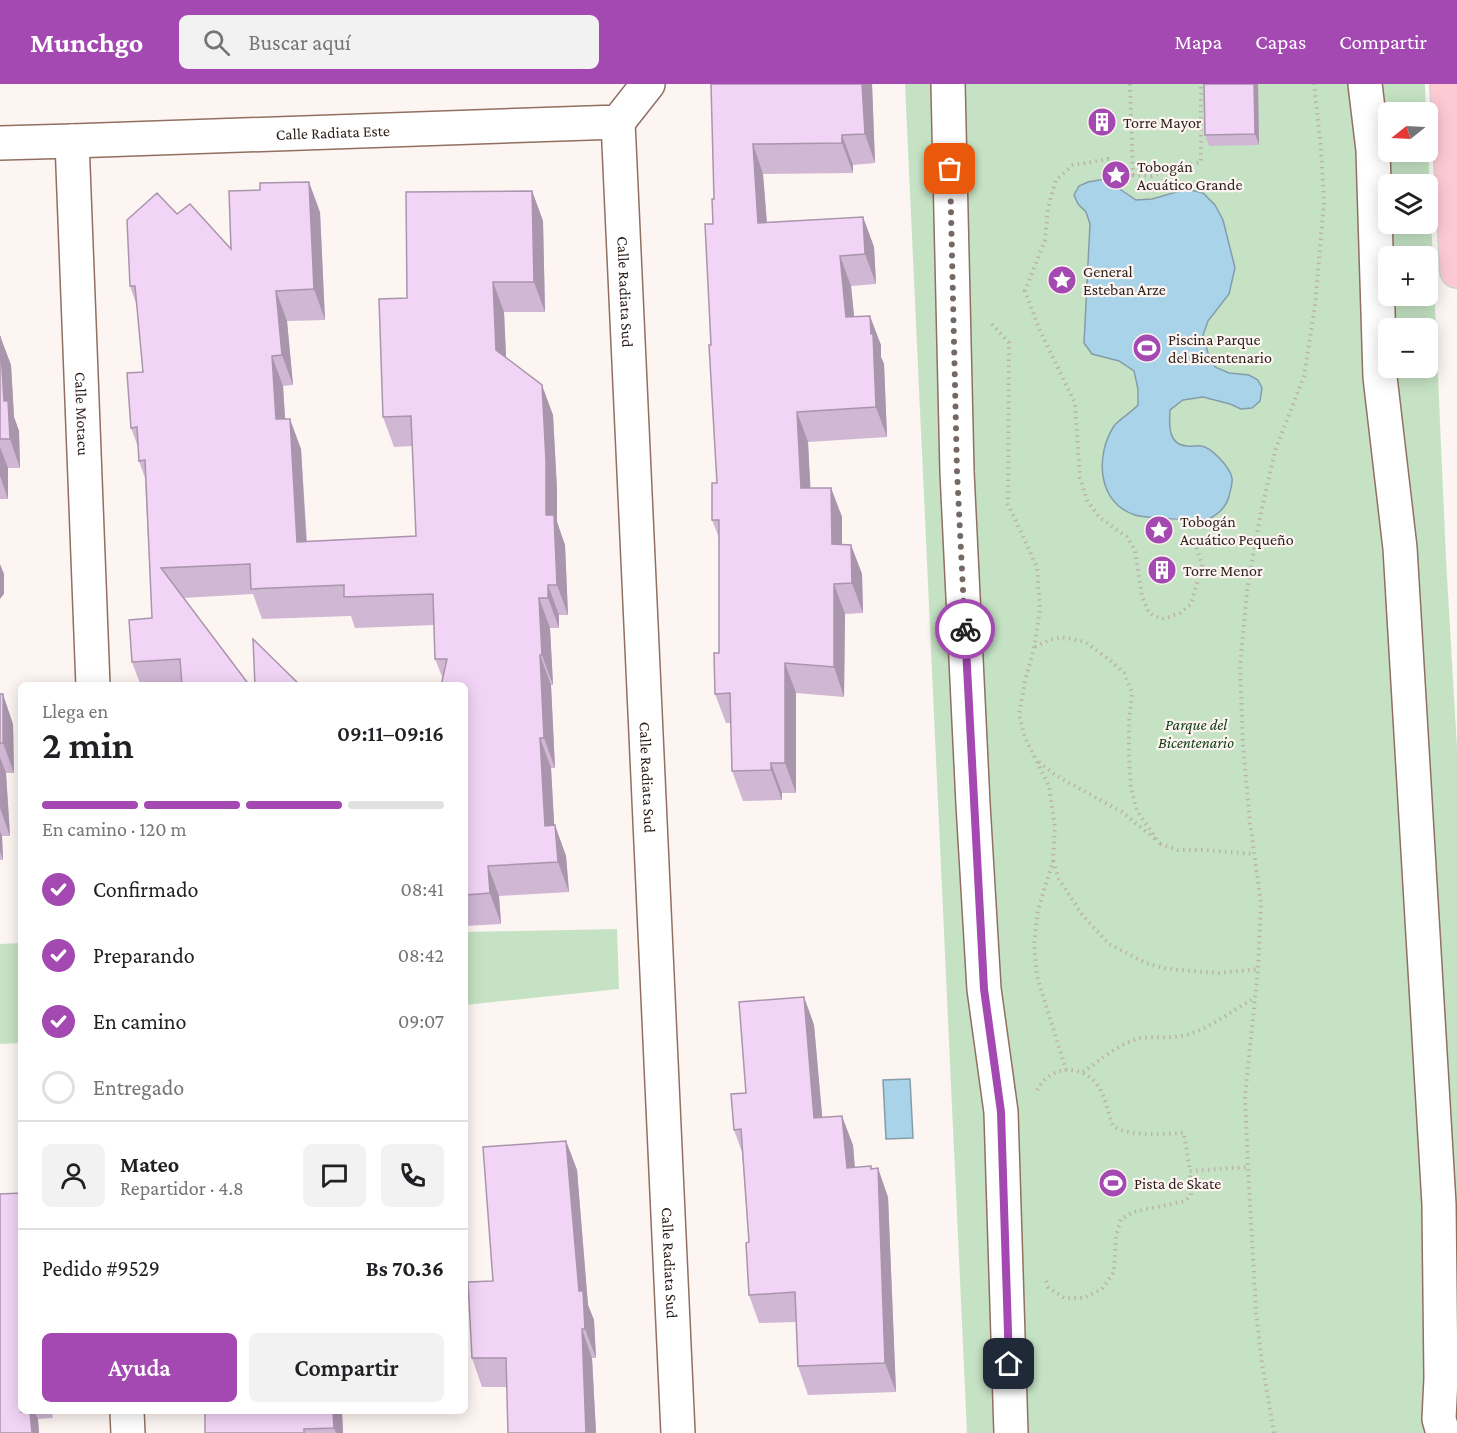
<!DOCTYPE html>
<html lang="es">
<meta charset="utf-8">
<style>
body{margin:0;font-family:"Crimson Pro",serif;background:#f2f2f2;color:#202124;height:100vh;display:flex;flex-direction:column;font-size:22px;white-space:nowrap}
*{box-sizing:border-box;margin:0}
p{font-size:20px;color:#757577}
.icon{flex:none;width:33px;height:33px;fill:none;stroke:currentColor;stroke-width:2;stroke-linecap:round;stroke-linejoin:round}
.map{position:relative;flex:1;overflow:hidden}
.drawer{position:absolute;left:18px;top:598px;width:450px;height:732px;display:flex;flex-direction:column;background:#fff;border-radius:9px;box-shadow:0 3px 15px #0003}
.drawer>*{flex:none}
.needle{width:39px;rotate:252deg}
.controls{position:absolute;left:1378px;top:18px;display:grid;gap:12px}
.controls a{display:grid;place-items:center;width:60px;height:60px;border-radius:9px;background:#fff;box-shadow:0 3px 15px #0003;font-size:30px}
.pin{position:absolute;display:grid;place-items:center;width:51px;height:51px;color:#fff;margin:-26px;border-radius:12px;box-shadow:0 3px 9px #0006}
.courier{position:absolute;display:grid;place-items:center;width:60px;height:60px;margin:-30px;border:4px solid #a448b2;border-radius:50%;background:#fff;color:#222;box-shadow:0 2px 8px #0007}
.head em{font-style:normal;font-weight:600}
.head div{display:flex;flex-direction:column-reverse}
.head{display:flex;align-items:center;justify-content:space-between;height:102px;padding:0 24px}
h1{font-size:39px;font-weight:600;line-height:45px}
.bar{display:grid;grid-template-columns:repeat(4,1fr);gap:9px 6px;align-content:center;height:72px;padding:0 24px}
.bar i{height:8px;border-radius:4px;background:#e0e0e0}
.bar .on{background:#a448b2}
.bar p{grid-column:span 4}
.line{display:flex;align-items:center;gap:15px;padding:0 24px;border-top:2px solid #e0e0e0}
.line div{flex:1}
.round{display:grid;place-items:center;flex:none;width:63px;height:63px;border-radius:9px;background:#f2f2f2}
ol{padding:0 24px;list-style:none}
li{display:flex;align-items:center;gap:18px;height:66px}
li p{margin-inline-start:auto}
li .icon{padding:6px;border-radius:50%;background:#a448b2;color:#fff;stroke-width:4}
li:last-child{color:#757577}
li i{width:33px;height:33px;border:3px solid #e0e0e0;border-radius:50%}
.cta{display:flex;gap:12px;margin-top:auto;padding:12px 24px}
.cta a{flex:1;height:69px;border-radius:9px;background:#a448b2;color:#fff;font-size:24px;font-weight:600;line-height:69px;text-align:center}
.cta a+a{background:#f2f2f2;color:#202124}
header{display:flex;align-items:center;gap:36px;box-sizing:border-box;height:84px;padding:0 30px;background:#a448b2;color:#fff}
header strong{font-size:28px}
nav{display:flex;gap:33px;margin-inline-start:auto;font-size:21px}
.search{width:420px;height:54px;background:#f2f2f2;display:flex;align-items:center;gap:15px;box-sizing:border-box;padding:0 21px;border-radius:9px;color:#757577;font-size:22px}
.map>svg:first-child{display:block}
.green{fill:#c5e3c4;fill-rule:evenodd}
.water{fill:#a9d3e8;stroke:#849daa;stroke-width:1.5}
.lines{fill:none;stroke-linecap:round;stroke-linejoin:round}
.minor-casing{stroke:#916f61;stroke-width:36}
.major-casing{stroke:#d5d2d1;stroke-width:36}
.path{stroke:#bcb2ae;stroke-width:4;stroke-dasharray:1.5 4.5;stroke-linecap:butt}
.minor{stroke:#fff;stroke-width:33}
.major{stroke:#fdcad3;stroke-width:33}
.wall{fill:#d0b7d4}
.shaded-wall{fill:#a995ac}
.building{fill:#f2d5f6;stroke:#a995ac;stroke-width:1.5}
.done{stroke:#756964;stroke-width:6;stroke-dasharray:0 10.8}
.route{stroke:#a448b2;stroke-width:8}
.labels{text-anchor:middle;dominant-baseline:central;stroke-width:4.5;stroke-linejoin:round;paint-order:stroke}
.poi-label{font-size:16px;fill:#2c1e18;stroke:#fdf5f2;text-anchor:start}
.street-label{font-size:16px;fill:#2c1e18;stroke:#fdf5f2}
.park-label{font-size:16px;font-style:italic;fill:#0e3b12;stroke:#fdf5f2}
</style>
<header>
<strong>Munchgo</strong>
<div class="search"><svg class="icon" aria-label="search" viewBox="0 0 24 24"><circle cx="10" cy="10" r="6"/><path d="M15 15l6 6"/></svg>Buscar aquí</div>
<nav><a>Mapa</a><a>Capas</a><a>Compartir</a></nav>
</header>
<div class="map">
<svg width="1457" height="1349" viewBox="0 0 1457 1349">
<rect width="100%" height="100%" fill="#fdf5f2"/>
<g class="green">
<path d="M905 0H1425L1426 28H1389V68H1428V63L1446 475 1457 664V1349H967ZM1389 100H1428V140H1389ZM1389 172H1428V212H1389ZM1389 244H1428V284H1389Z"/>
<polygon points="617,845 619,905 465,921 465,848"/>
<polygon points="21,859 21,959 0,960 0,860"/>
</g>
<g class="water">
<path d="M1105 95 1136 116 1152 115 1187 105 1203 109 1215 121 1223 136 1235 184 1229 210 1208 237 1203 251 1208 269 1215 283 1229 289 1249 291 1258 296 1262 304 1260 317 1252 324 1241 325 1230 320 1203 313 1183 316 1170 326C1169 341 1168 361 1187 362 1192 363 1197 361 1201 362 1211 363 1230 383 1232 394 1233 399 1230 407 1229 412 1227 422 1218 431 1208 435 1202 437 1142 434 1135 431 1097 419 1095 371 1114 342 1118 336 1132 328 1138 321V305L1134 287 1119 277 1092 270 1084 259 1090 140 1086 128 1078 120 1074 111 1079 102 1088 98Z"/>
<polygon points="910,995 913,1054 886,1055 883,996"/>
</g>
<g class="lines">
<g class="minor-casing">
<g id="minor">
<polyline points="948,0 957,388 973,720 984,905 1001,1028 1011,1349"/>
<polyline points="1365,0 1373,66 1380,293 1400,464 1439,1120 1441,1294 1439,1335 1443,1349"/>
<path id="s1" d="M618 38 678 1349"/>
<path id="s2" d="M72 57 93 602"/>
<path id="s3" d="M0 59 72 57 618 38 648 0"/>
<polyline points="127,1328 128,1349"/>
</g>
</g>
<g class="major-casing">
<polyline id="major" points="1447,0 1457,187"/>
</g>
<g class="path">
<polyline points="1130,0 1133,91"/>
<polyline points="992,240 1009,259 1008,420 1037,483 1040,526 1034,564 1025,597 1019,631 1025,654 1049,702 1055,744 1053,777 1038,826 1034,861 1037,892 1066,986"/>
<polyline points="1195,458 1202,481 1191,520 1180,529 1162,535 1149,529 1142,512 1135,466 1127,453 1099,433 1087,416 1080,394 1075,319 1040,247 1025,207 1045,156 1048,123 1056,96 1073,81 1108,75 1133,91 1152,92 1171,85 1201,78 1201,0"/>
<polyline points="1035,563 1049,556 1062,553 1085,558 1110,576 1124,589 1132,609 1129,639 1129,676 1131,704 1137,727 1160,760"/>
<polyline points="1039,678 1055,691 1122,728 1155,755"/>
<polyline points="1160,760 1178,766 1205,766 1254,770"/>
<polyline points="1053,777 1059,795 1083,832 1109,860 1146,879 1167,885 1219,889 1258,885"/>
<path d="M1083 988C1101 976 1121 957 1143 954 1158 952 1175 955 1190 950 1213 942 1233 926 1255 914"/>
<path d="M1037 1006C1051 981 1081 979 1098 1002 1106 1013 1108 1029 1113 1042 1133 1054 1161 1049 1184 1049L1190 1087"/>
<polyline points="1046,1197 1048,1203 1064,1214 1084,1214 1102,1205 1114,1188 1116,1152 1121,1135 1133,1128 1185,1117 1191,1111 1190,1087 1248,1083"/>
<polyline points="1274,1349 1262,1279 1256,1228 1248,1083 1245,1012 1258,885 1261,819 1250,739 1243,661 1240,583 1247,507 1260,433 1275,367 1304,292 1315,222 1324,118 1321,64 1314,0"/>
</g>
<use href="#minor" class="minor"/>
<use href="#major" class="major"/>
</g>
<g class="wall">
<polygon points="711,0 872,0 875,79 853,81 853,89 763,90 767,138 863,133 874,163 876,200 851,202 854,232 881,261 881,273 884,280 887,353 808,358 810,404 831,404 842,433 842,461 851,461 862,490 863,529 845,530 844,613 796,609 796,709 782,709 782,716 743,717 732,687 731,639 726,639 715,610 719,569 719,454 712,436 717,399 711,261 714,115"/>
<polygon points="1204,0 1258,0 1259,61 1209,62 1205,51"/>
<polygon points="532,107 543,137 545,228 504,228 506,273 553,331 557,406 557,438 565,461 568,531 559,531 559,544 550,544 553,601 551,601 555,684 551,684 554,741 566,772 569,808 499,812 501,840 465,842 465,717 467,716 465,602 443,595 435,575 434,541 355,544 351,532 262,535 253,510 183,514 250,602 141,602 132,578 152,534 145,394 139,377 138,363 131,344 143,288 137,222 130,202 177,130 231,165 320,128 325,236 287,237 293,301 283,302 285,335 301,365 307,457 416,452 412,362 394,363 383,333 407,214"/>
<polygon points="0,252 11,281 14,333 19,347 20,384 8,384 8,415 0,415"/>
<polygon points="0,610 13,640 14,689 6,689 10,752 2,752 3,776 0,776"/>
<polygon points="804,913 814,941 822,1034 853,1061 855,1084 872,1085 888,1113 896,1308 808,1311 798,1282 796,1238 759,1239 749,1211 749,1158 742,1068 734,1046 746,1009"/>
<polygon points="566,1057 577,1086 588,1221 594,1236 596,1274 592,1274 596,1349 508,1349 507,1303 482,1303 472,1274 493,1197"/>
<polygon points="21,1109 21,1328 52,1328 53,1334 38,1335 39,1349 0,1349"/>
<polygon points="342,1328 343,1349 205,1349"/>
</g>
<g class="shaded-wall">
<polygon points="862,0 872,0 875,79 865,50"/>
<polygon points="1254,0 1258,0 1259,61 1255,50"/>
<polygon points="842,51 853,81 853,89 842,59"/>
<polygon points="753,60 763,90 769,168 758,139"/>
<polygon points="309,98 320,128 325,236 314,205"/>
<polygon points="532,107 543,137 545,228 534,198"/>
<polygon points="863,133 874,163 876,200 865,170"/>
<polygon points="840,172 851,202 857,262 846,233"/>
<polygon points="493,198 504,228 507,296 496,266"/>
<polygon points="276,207 287,237 293,301 282,271"/>
<polygon points="870,232 881,261 881,273 884,280 887,353 876,323"/>
<polygon points="0,252 11,281 14,333 19,347 20,384 10,355 4,317"/>
<polygon points="272,272 283,302 287,365 276,335"/>
<polygon points="542,301 553,331 557,406 557,438 565,461 568,531 557,501 546,431"/>
<polygon points="797,328 808,358 812,433 801,404"/>
<polygon points="290,335 301,365 308,488 297,458"/>
<polygon points="0,363 8,384 8,415 0,392"/>
<polygon points="831,404 842,433 842,490 832,460"/>
<polygon points="851,461 862,490 863,529 852,499"/>
<polygon points="0,480 4,490 4,510 0,515"/>
<polygon points="834,500 845,530 844,613 834,583"/>
<polygon points="548,501 559,531 559,544 548,514"/>
<polygon points="539,514 550,544 553,601 542,571"/>
<polygon points="540,571 551,601 555,684 544,654"/>
<polygon points="785,579 796,609 796,709 785,679"/>
<polygon points="3,610 13,640 14,689 3,659"/>
<polygon points="540,654 551,684 556,772 545,742"/>
<polygon points="0,673 6,689 10,752 0,724"/>
<polygon points="771,679 782,709 782,716 771,686"/>
<polygon points="555,741 566,772 569,808 558,778"/>
<polygon points="0,747 2,752 3,776 0,767"/>
<polygon points="488,782 499,812 501,840 490,809"/>
<polygon points="804,913 814,941 825,1063 814,1034"/>
<polygon points="842,1032 853,1061 857,1113 847,1084"/>
<polygon points="566,1057 577,1086 588,1221 594,1236 596,1274 585,1245 579,1207"/>
<polygon points="871,1082 878,1103 878,1084 888,1113 896,1308 885,1279"/>
<polygon points="582,1245 592,1274 596,1349 586,1349"/>
<polygon points="30,1328 35,1328 38,1335 39,1349 32,1349"/>
<polygon points="333,1328 342,1328 343,1349 336,1349 334,1344"/>
</g>
<g class="building">
<polygon points="711,0 862,0 865,50 842,51 842,59 753,60 758,139 863,133 865,170 840,172 846,233 870,232 871,250 873,250 876,323 797,328 801,404 831,404 832,460 851,461 852,499 834,500 834,583 785,579 785,679 771,679 771,686 732,687 730,609 715,610 714,569 719,569 719,436 712,436 712,399 717,399 709,261 711,261 705,140 713,140 712,115 714,115"/>
<polygon points="1204,0 1254,0 1255,50 1205,51"/>
<polygon points="309,98 314,205 276,207 282,271 272,272 276,335 290,335 297,458 416,452 411,332 383,333 379,215 407,214 406,108 532,107 534,198 493,198 496,266 542,301 546,376 546,431 554,431 557,501 548,501 548,514 539,514 542,571 540,571 544,654 540,654 545,742 555,741 558,778 488,782 490,809 465,811 465,717 467,716 465,678 465,602 441,602 447,575 435,575 433,510 344,513 344,501 251,505 250,480 161,484 250,602 182,602 180,575 132,578 129,536 152,534 145,376 139,377 137,343 131,344 127,289 143,288 135,202 130,202 127,136 157,109 177,130 190,120 231,165 229,107 260,106 260,99"/>
<polygon points="0,252 4,317 8,317 10,355 0,355"/>
<polygon points="253,555 301,602 255,602"/>
<rect x="0" y="610" width="3" height="49"/>
<polygon points="804,913 814,1034 842,1032 847,1084 871,1082 871,1085 878,1084 885,1279 798,1282 795,1208 749,1211 746,1159 749,1158 741,1045 734,1046 731,1010 746,1009 739,918"/>
<polygon points="566,1057 579,1207 583,1207 585,1245 582,1245 586,1349 508,1349 506,1274 472,1274 468,1198 493,1197 483,1063"/>
<polygon points="21,1109 21,1204 20,1205 21,1228 21,1328 30,1328 32,1349 0,1349 0,1110"/>
<polygon points="205,1328 333,1328 334,1344 304,1345 304,1349 205,1349"/>
</g>
<g class="lines">
<polyline class="done" points="950,85 957,388 965,545"/>
<polyline class="route" points="965,545 984,905 1001,1028 1009,1280"/>
</g>
<defs>
<g id="building-disc" transform="scale(1.5)"><circle r="9.5" fill="#a448b2" stroke="#fdf5f2"/><path d="M-4-6H4V6H1V3H-1V6H-4ZM-2.5-4.3h1.7v1.8h-1.7ZM.8-4.3h1.7v1.8H.8ZM-2.5-1h1.7V.8h-1.7ZM.8-1h1.7V.8H.8Z" fill="#fff"/></g>
<g id="sight-disc" transform="scale(1.5)"><circle r="9.5" fill="#a448b2" stroke="#fdf5f2"/><path d="M0-6L1.8-2.2L6-1.7L2.9 1.2L3.7 5.4L0 3.3L-3.7 5.4L-2.9 1.2L-6-1.7L-1.8-2.2Z" fill="#fff"/></g>
<g id="stadium-disc" transform="scale(1.5)"><circle r="9.5" fill="#a448b2" stroke="#fdf5f2"/><path d="M0-5a6.5 5 0 1 0 0 10a6.5 5 0 1 0 0-10ZM-3.5-1.8h7v3.6h-7Z" fill="#fff"/></g>
</defs>
<g fill-rule="evenodd">
<use href="#building-disc" x="1102" y="38"/>
<use href="#sight-disc" x="1116" y="91"/>
<use href="#sight-disc" x="1062" y="196"/>
<use href="#stadium-disc" x="1147" y="264"/>
<use href="#sight-disc" x="1159" y="446"/>
<use href="#building-disc" x="1162" y="486"/>
<use href="#stadium-disc" x="1113" y="1099"/>
</g>
<g class="labels">
<g class="poi-label">
<text x="1123" y="38">Torre Mayor</text>
<text x="1137" y="82">Tobogán<tspan x="1137" dy="18">Acuático Grande</tspan></text>
<text x="1083" y="187">General<tspan x="1083" dy="18">Esteban Arze</tspan></text>
<text x="1168" y="255">Piscina Parque<tspan x="1168" dy="18">del Bicentenario</tspan></text>
<text x="1180" y="437">Tobogán<tspan x="1180" dy="18">Acuático Pequeño</tspan></text>
<text x="1183" y="486">Torre Menor</text>
<text x="1134" y="1099">Pista de Skate</text>
</g>
<g class="street-label">
<text stroke="none"><textPath href="#s3" startOffset="333">Calle Radiata Este</textPath></text>
<text stroke="none"><textPath href="#s1" startOffset="170">Calle Radiata Sud</textPath></text>
<text stroke="none"><textPath href="#s2" startOffset="273">Calle Motacu</textPath></text>
<text stroke="none"><textPath href="#s1" startOffset="656">Calle Radiata Sud</textPath></text>
<text stroke="none"><textPath href="#s1" startOffset="1142">Calle Radiata Sud</textPath></text>
</g>
<g class="park-label">
<text x="1196" y="640">Parque del<tspan x="1196" dy="18">Bicentenario</tspan></text>
</g>
</g>
</svg>
<div class="controls">
<a><svg class="needle" viewBox="-14 -14 28 28"><path d="M0-13l5 13h-10z" fill="#e53935"/><path d="M0 13l5-13h-10z" fill="#757577"/></svg></a>
<a><svg class="icon" aria-label="layers" viewBox="0 0 24 24"><path d="M12 4l9 5-9 5-9-5zM3 14l9 5 9-5"/></svg></a>
<a>+</a>
<a>−</a>
</div>
<div class="pin" style="left:950px;top:85px;background:#ea580c"><svg class="icon" aria-label="bag" viewBox="0 0 24 24"><path d="M5 8h14l-1 12H6zM9 8a3 3 0 0 1 6 0"/></svg></div>
<div class="pin" style="left:1009px;top:1280px;background:#1f2937"><svg class="icon" aria-label="home" viewBox="0 0 24 24"><path d="M3 11l9-7 9 7M6 9v11h12V9"/></svg></div>
<div class="courier" style="left:965px;top:545px"><svg class="icon" aria-label="bike" viewBox="0 0 24 24"><circle cx="6" cy="16" r="4"/><circle cx="18" cy="16" r="4"/><path d="M6 16l4-8h5l3 8M10 8l3 8H6M13 5h3"/></svg></div>
<section class="drawer">
<div class="head"><div><h1>2 min</h1><p>Llega en</p></div><em>09:11–09:16</em></div>
<div class="bar"><i class="on"></i><i class="on"></i><i class="on"></i><i></i><p>En camino · 120 m</p></div>
<ol>
<li><svg class="icon" aria-label="check" viewBox="0 0 24 24"><path d="M5 12l5 5 9-10"/></svg>Confirmado<p>08:41</p></li>
<li><svg class="icon" aria-label="check" viewBox="0 0 24 24"><path d="M5 12l5 5 9-10"/></svg>Preparando<p>08:42</p></li>
<li><svg class="icon" aria-label="check" viewBox="0 0 24 24"><path d="M5 12l5 5 9-10"/></svg>En camino<p>09:07</p></li>
<li><i></i>Entregado</li>
</ol>
<div class="line" style="height:108px"><a class="round"><svg class="icon" aria-label="person" viewBox="0 0 24 24"><circle cx="12" cy="8" r="4"/><path d="M4 21q1-7 8-7t8 7"/></svg></a><div><b>Mateo</b><p>Repartidor · 4.8</p></div><a class="round"><svg class="icon" aria-label="chat" viewBox="0 0 24 24"><path d="M4 5h16v11H9l-5 4z"/></svg></a><a class="round"><svg class="icon" aria-label="phone" viewBox="0 0 24 24"><path d="M5 4h4l2 5-3 2q2 4 5 5l2-3 5 2v4C11 20 4 13 5 4z"/></svg></a></div>
<div class="line" style="height:78px"><div>Pedido #9529</div><b>Bs 70.36</b></div>
<div class="cta"><a>Ayuda</a><a>Compartir</a></div>
</section>
</div>
